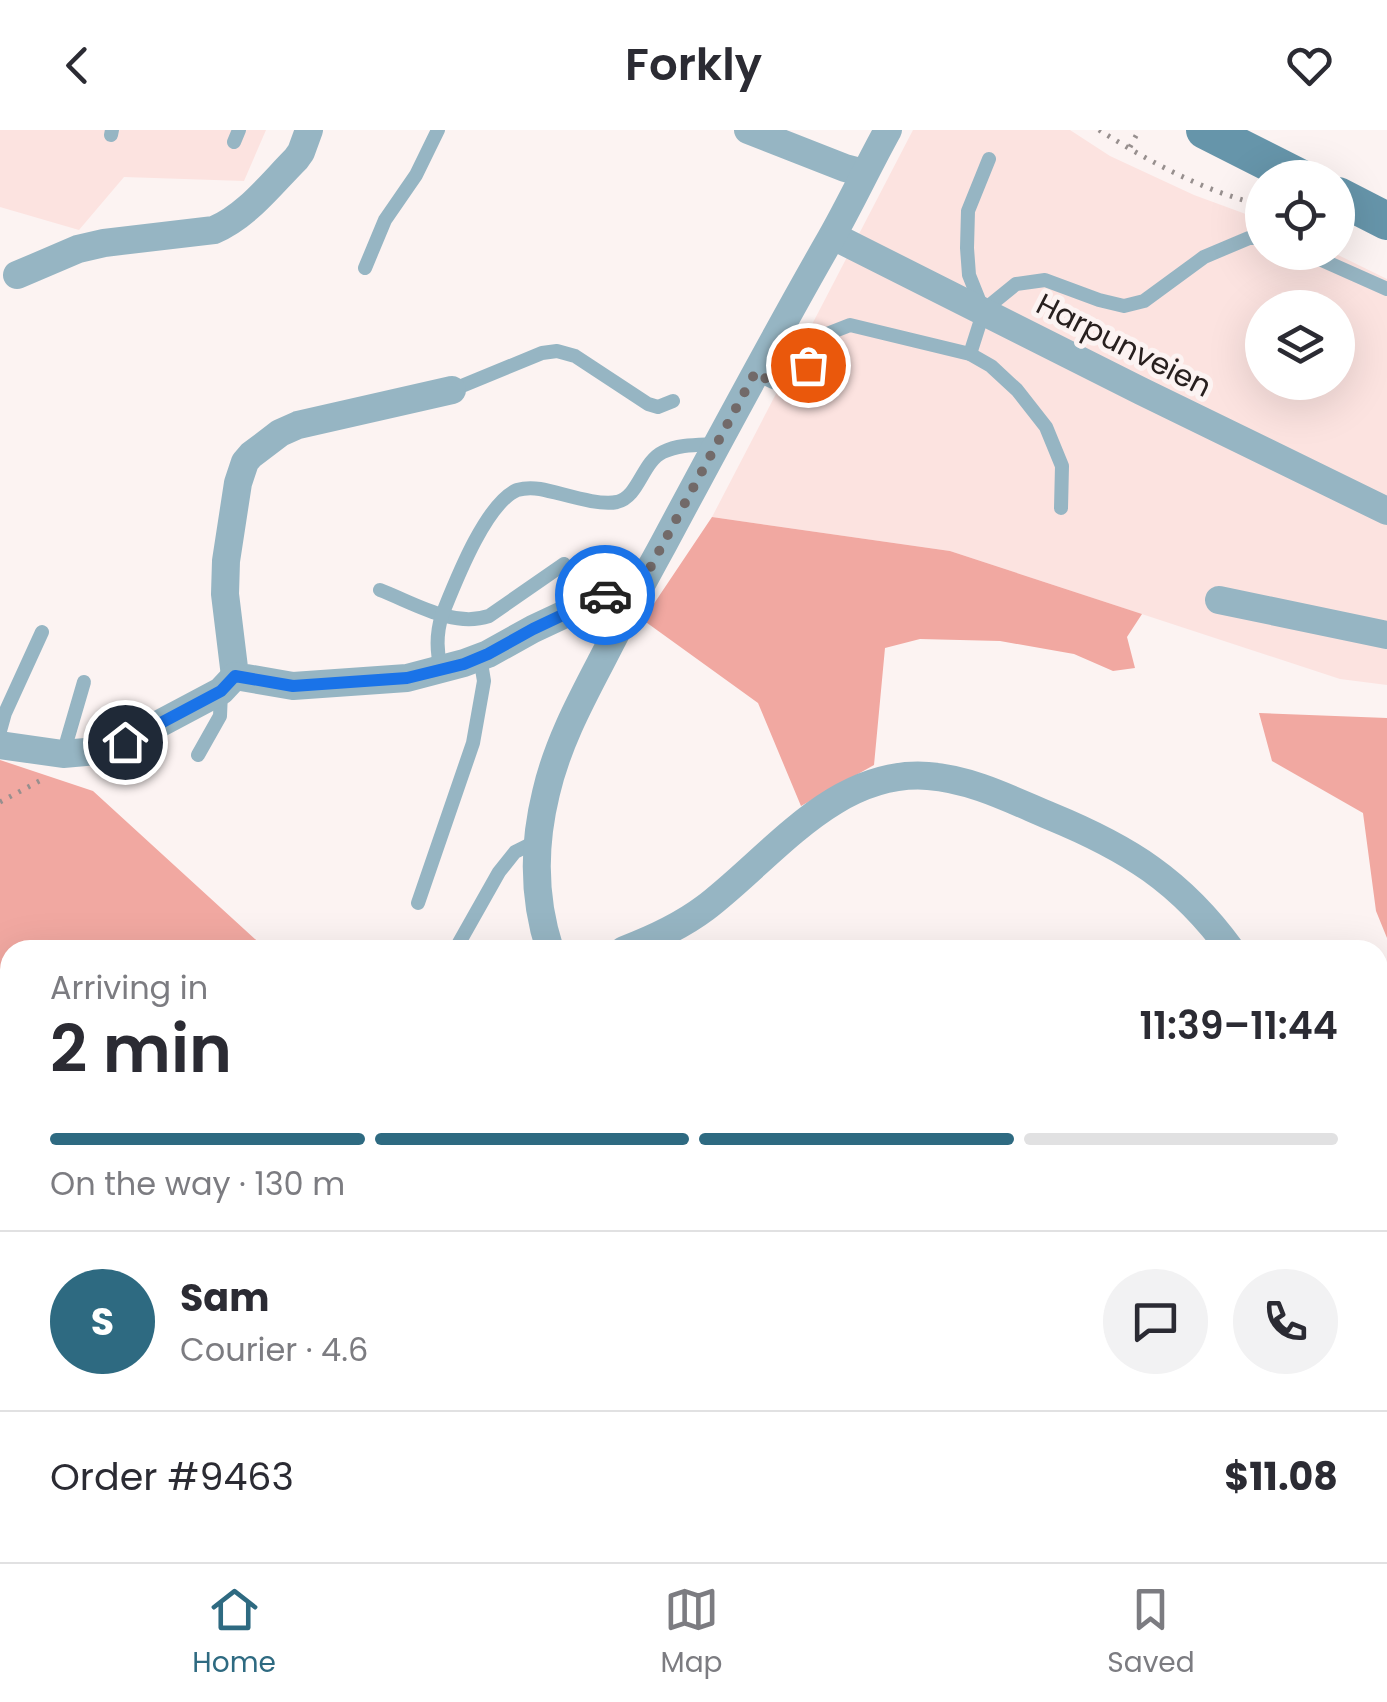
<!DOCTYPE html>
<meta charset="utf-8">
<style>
body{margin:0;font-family:Poppins,sans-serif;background:#f2f2f3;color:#2b2b33;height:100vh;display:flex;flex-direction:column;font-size:38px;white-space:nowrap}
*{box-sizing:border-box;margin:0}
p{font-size:32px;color:#7c7c81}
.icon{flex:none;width:55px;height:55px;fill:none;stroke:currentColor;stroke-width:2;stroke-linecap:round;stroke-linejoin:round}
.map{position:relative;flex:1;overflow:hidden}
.sheet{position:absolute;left:0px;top:810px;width:1388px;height:622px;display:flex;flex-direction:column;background:#fff;border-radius:30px 30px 0 0;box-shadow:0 10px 40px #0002}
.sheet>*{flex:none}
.buttons{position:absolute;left:1245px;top:30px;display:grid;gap:20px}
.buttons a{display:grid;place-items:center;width:110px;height:110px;border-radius:50%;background:#fff;box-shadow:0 10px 40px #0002;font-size:50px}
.pin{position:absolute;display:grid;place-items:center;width:85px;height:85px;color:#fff;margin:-42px;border:5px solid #fff;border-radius:50%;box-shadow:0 2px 10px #0007}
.courier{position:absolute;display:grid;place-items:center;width:100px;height:100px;margin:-50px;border:8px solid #1a73e8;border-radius:50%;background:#fff;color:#222;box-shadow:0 2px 12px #0007}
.head em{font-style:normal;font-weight:600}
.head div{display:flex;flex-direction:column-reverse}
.head{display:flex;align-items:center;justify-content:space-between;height:170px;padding:0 50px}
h1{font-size:65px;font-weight:600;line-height:75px}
.bar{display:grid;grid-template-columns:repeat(4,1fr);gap:15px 10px;align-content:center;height:120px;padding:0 50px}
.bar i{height:12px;border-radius:8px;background:#e1e1e2}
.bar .current{background:#2e6a81}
.bar p{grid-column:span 4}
.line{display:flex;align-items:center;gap:25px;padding:0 50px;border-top:2px solid #e1e1e2}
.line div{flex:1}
.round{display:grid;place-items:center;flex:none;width:105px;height:105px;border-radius:52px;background:#f2f2f3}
header{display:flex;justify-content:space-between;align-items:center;height:130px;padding:0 50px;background:#fff;font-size:45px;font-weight:600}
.menu{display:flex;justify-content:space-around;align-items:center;height:140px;border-top:2px solid #e1e1e2;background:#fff;font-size:28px;color:#7c7c81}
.menu a{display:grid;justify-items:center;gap:5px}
.menu .current{color:#2e6a81}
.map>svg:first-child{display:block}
.built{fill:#fce3e0;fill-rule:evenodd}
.forest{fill:#f1a8a1}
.water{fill:#f3a9a3;stroke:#b6807b;stroke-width:2.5}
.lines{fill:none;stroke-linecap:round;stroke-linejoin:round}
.path{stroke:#978f8e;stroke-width:5;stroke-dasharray:2.5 8;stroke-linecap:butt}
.lane{stroke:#96b5c3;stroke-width:14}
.street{stroke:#96b5c3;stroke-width:28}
.secondary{stroke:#6695aa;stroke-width:38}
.done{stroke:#726a69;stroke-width:10;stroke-dasharray:0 18}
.route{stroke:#1a73e8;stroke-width:12}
.labels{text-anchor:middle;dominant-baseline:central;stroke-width:10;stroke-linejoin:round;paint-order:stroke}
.street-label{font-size:30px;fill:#28201f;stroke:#fcf3f2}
</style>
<header><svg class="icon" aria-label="back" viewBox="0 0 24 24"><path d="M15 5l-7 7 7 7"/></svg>Forkly<svg class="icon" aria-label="heart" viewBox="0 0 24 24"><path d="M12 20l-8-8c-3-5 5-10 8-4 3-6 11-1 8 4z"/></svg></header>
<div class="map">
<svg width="1387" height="1432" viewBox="0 0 1387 1432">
<rect width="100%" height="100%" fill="#fcf3f2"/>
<g class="built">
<polygon points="0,0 266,0 244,51 124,47 79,100 0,77"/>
<path d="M913 0H1070L1110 26 1194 65 1262 90V122L1334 123 1387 149V555L1340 549 950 421 712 387ZM1262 178H1338V252H1262Z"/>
</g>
<g class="forest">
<polygon points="712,387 950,421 1142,484 1127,507 1135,538 1113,541 1074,524 1000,511 920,509 885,518 874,635 801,676 758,573 643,490"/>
<polygon points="1259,583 1387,588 1387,808 1376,781 1363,683 1272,631"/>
<polygon points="0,630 93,661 267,820 10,820 10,1238 0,1233"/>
<polygon points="962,1422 972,1432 283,1432 271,1423"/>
</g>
<polygon class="water" points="0,1233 10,1238 10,1422 271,1422 283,1432 0,1432"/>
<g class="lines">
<g class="path">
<path d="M1099 0C1148 31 1205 62 1262 75"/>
<polyline points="1130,17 1139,0"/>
<polyline points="0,672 45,648"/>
<polyline points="756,1422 762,1432"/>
<polyline points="673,1432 690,1422"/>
</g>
<g class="lane">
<polyline points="111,5 112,0"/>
<polyline points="234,12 239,0"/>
<polyline points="1304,122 1387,159"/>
<polyline points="365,138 385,90 416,45 438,0"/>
<polyline points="983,180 969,145 967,118 968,81 989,29"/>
<polyline points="970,224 984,180 1016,154 1045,150 1099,170 1124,176 1144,171 1204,127 1249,108 1262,108"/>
<path d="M756 241C767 251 777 255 792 256L800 249 827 204 850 195 970 224 991 236 1017 260 1046 297 1062 336 1061 378"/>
<polyline points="452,260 542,223 557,221 575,226 648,274 658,277 673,271"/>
<path d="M380 460C414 473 453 498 489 486L564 434"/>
<path d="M441 539C436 520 436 504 442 485 455 453 485 374 517 360 524 358 534 358 540 359 562 363 596 376 617 372 639 367 642 332 663 322 679 314 699 315 716 314"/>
<polyline points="0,601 5,583 42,502"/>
<polyline points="63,624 84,552"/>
<polyline points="198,625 220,586 221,562"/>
<polyline points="418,773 473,613 484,551 480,527"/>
<polyline points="455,820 499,742 515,722 537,711"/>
</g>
<g class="street">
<polyline points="748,0 845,38 864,43"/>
<polyline points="833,106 1141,261 1387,381"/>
<path d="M17 145 78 119 104 113 214 100C247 86 271 54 296 29L301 22 309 0"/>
<polyline points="452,260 298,295 280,303 251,325 245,332 238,353 226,431 225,464 235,546 293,556 407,548 464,533 488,524 533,499 612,462 648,440"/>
<polyline points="1219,470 1387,505"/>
<polyline points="0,615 63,624 97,621 125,612 221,561 235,546"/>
<path d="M550 820C533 768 533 716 546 663 557 615 580 572 602 530 622 491 642 453 663 415 718 312 773 209 831 108 851 73 868 36 888 0"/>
<path d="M624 820C653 809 681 796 705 778 772 727 835 639 928 646 971 649 1012 670 1050 686 1128 718 1181 751 1231 820"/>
<polyline points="1378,1413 1387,1420"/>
</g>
<g class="secondary">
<polyline points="1205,0 1300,48"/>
<polyline points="1338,66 1387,91"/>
</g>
</g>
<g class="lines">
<path class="done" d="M605 465 650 438 756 241C767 251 777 255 792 256L800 249 808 235"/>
<polyline class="route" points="125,612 221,561 235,546 293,556 407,548 464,534 488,524 533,499 605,465"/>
</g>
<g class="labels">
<g class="street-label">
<text transform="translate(1124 215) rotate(27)">Harpunveien</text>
</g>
</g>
</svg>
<div class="buttons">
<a><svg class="icon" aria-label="locate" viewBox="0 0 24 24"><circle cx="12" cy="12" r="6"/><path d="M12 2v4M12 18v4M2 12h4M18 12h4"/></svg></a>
<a><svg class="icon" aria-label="layers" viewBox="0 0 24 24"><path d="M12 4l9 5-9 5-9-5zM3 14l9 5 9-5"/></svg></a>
</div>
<div class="pin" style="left:808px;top:235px;background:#ea580c"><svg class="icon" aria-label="bag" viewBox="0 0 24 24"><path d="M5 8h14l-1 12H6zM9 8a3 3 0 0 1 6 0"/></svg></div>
<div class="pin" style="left:125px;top:612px;background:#1f2937"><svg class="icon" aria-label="home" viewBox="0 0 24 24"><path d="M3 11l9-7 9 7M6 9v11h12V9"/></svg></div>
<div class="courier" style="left:605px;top:465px"><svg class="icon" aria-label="car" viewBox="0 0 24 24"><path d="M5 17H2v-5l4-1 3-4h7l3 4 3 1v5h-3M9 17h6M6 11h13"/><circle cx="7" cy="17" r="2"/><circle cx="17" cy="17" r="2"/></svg></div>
<section class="sheet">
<div class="head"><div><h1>2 min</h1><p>Arriving in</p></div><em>11:39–11:44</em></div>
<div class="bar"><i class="current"></i><i class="current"></i><i class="current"></i><i></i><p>On the way · 130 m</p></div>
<div class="line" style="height:180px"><b class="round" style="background:#2e6a81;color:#fff">S</b><div><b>Sam</b><p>Courier · 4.6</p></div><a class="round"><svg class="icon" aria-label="chat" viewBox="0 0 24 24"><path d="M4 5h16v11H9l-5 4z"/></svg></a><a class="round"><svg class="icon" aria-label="phone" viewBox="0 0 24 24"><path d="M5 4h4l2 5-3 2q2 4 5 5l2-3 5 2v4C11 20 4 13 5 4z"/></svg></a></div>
<div class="line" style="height:130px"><div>Order #9463</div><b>$11.08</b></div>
</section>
</div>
<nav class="menu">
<a class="current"><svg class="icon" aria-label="home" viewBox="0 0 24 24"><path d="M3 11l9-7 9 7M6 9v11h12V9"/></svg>Home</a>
<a><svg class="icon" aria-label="map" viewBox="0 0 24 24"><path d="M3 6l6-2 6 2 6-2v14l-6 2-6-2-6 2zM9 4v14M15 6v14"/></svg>Map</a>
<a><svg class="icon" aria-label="saved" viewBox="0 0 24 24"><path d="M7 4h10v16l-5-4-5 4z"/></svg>Saved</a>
</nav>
